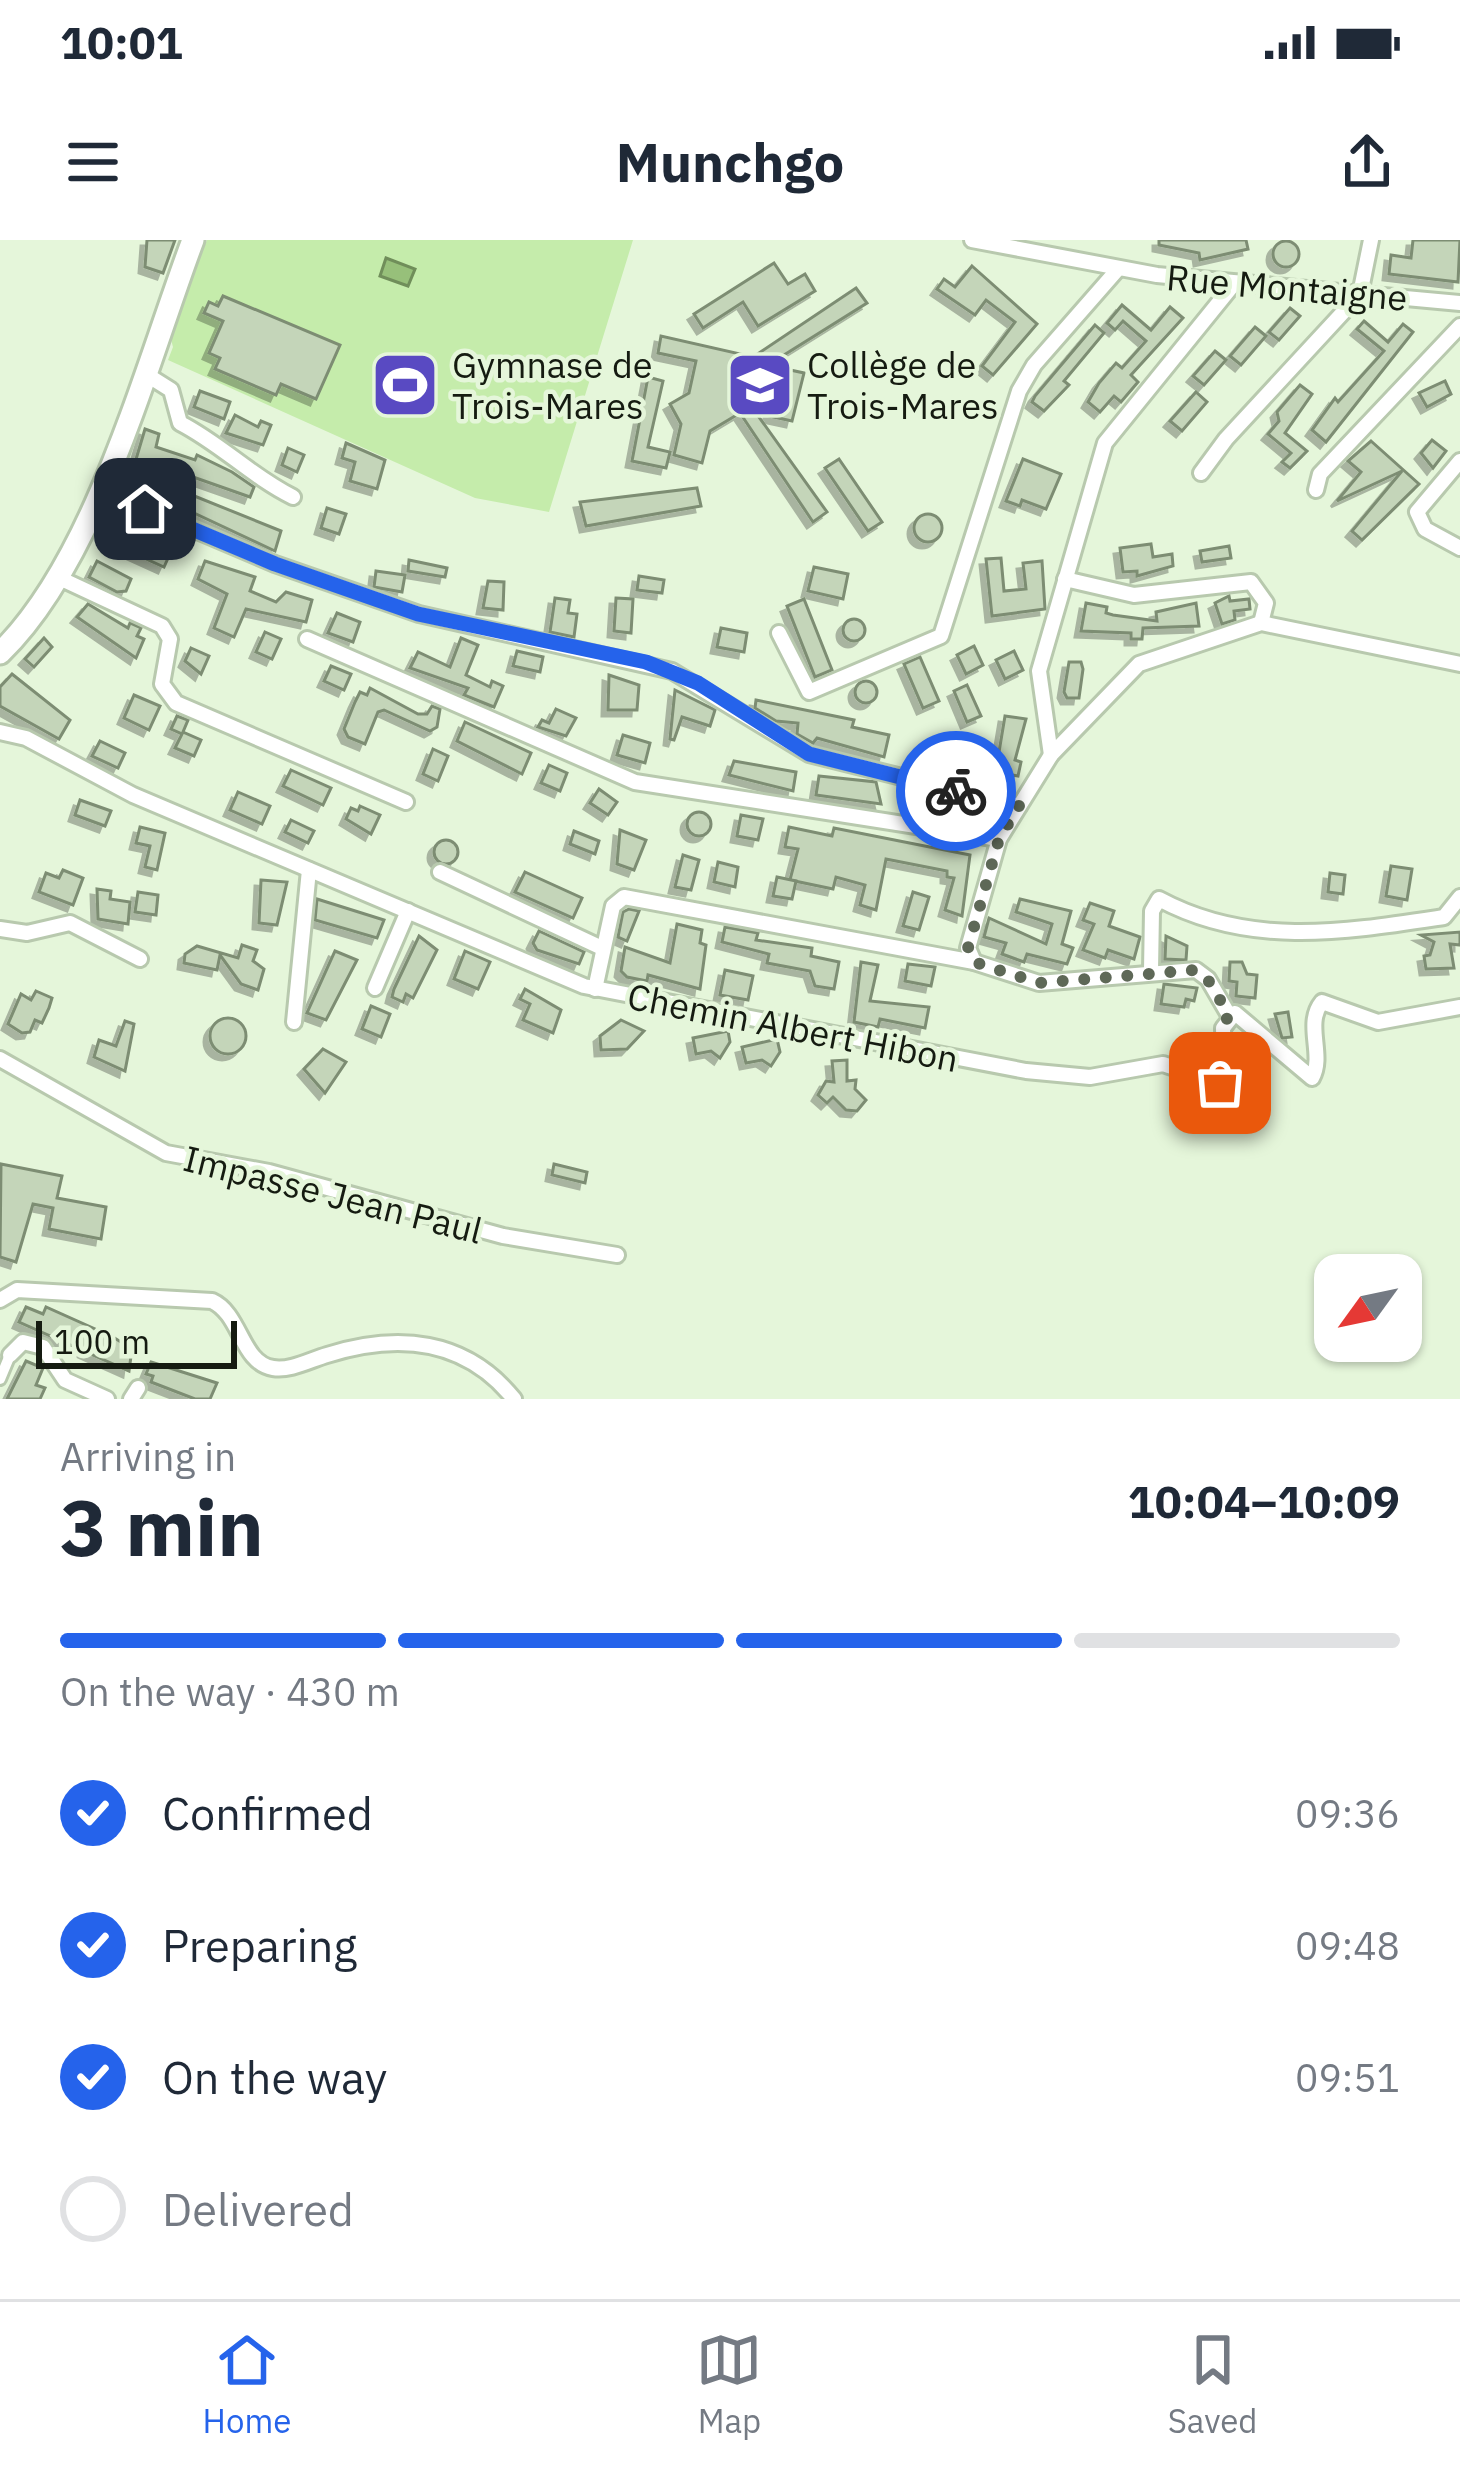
<!DOCTYPE html>
<meta charset="utf-8">
<style>
body{margin:0;font-family:"IBM Plex Sans",sans-serif;background:#f2f2f3;color:#1f2937;height:100vh;display:flex;flex-direction:column;font-size:45px;white-space:nowrap}
*{box-sizing:border-box;margin:0}
p{font-size:39px;color:#747a83}
.icon{flex:none;width:66px;height:66px;fill:none;stroke:currentColor;stroke-width:2;stroke-linecap:round;stroke-linejoin:round}
.map{position:relative;height:1159px;overflow:hidden}
.details{display:flex;flex-direction:column;background:#fff;flex:1}
.details>*{flex:none}
.needle{width:78px;rotate:237deg}
.controls{position:absolute;left:1314px;top:1014px;display:grid;gap:24px}
.controls a{display:grid;place-items:center;width:108px;height:108px;border-radius:24px;background:#fff;box-shadow:0 3px 9px #0004;font-size:60px}
.scale{position:absolute;left:36px;bottom:30px;width:201px;box-sizing:border-box;padding-left:12px;border:6px solid #151b11;border-top:0;font-size:33px;line-height:42px;white-space:nowrap;color:#151b11;-webkit-text-stroke:9px #e5f6da;paint-order:stroke}
.pin{position:absolute;display:grid;place-items:center;width:102px;height:102px;color:#fff;margin:-51px;border-radius:24px;box-shadow:0 6px 18px #0006}
.courier{position:absolute;display:grid;place-items:center;width:120px;height:120px;margin:-60px;border:9px solid #2563eb;border-radius:50%;background:#fff;color:#222;box-shadow:0 3px 15px #0007}
.headline em{font-style:normal;font-weight:800}
.headline div{display:flex;flex-direction:column-reverse}
.headline{display:flex;align-items:center;justify-content:space-between;height:204px;padding:0 60px}
h1{font-size:78px;font-weight:800;line-height:90px}
.bar{display:grid;grid-template-columns:repeat(4,1fr);gap:18px 12px;align-content:center;height:144px;padding:0 60px}
.bar i{height:15px;border-radius:9px;background:#e0e1e3}
.bar .on{background:#2563eb}
.bar p{grid-column:span 4}
ol{padding:0 60px;list-style:none}
li{display:flex;align-items:center;gap:36px;height:132px}
li p{margin-inline-start:auto}
li .icon{padding:12px;border-radius:50%;background:#2563eb;color:#fff;stroke-width:4}
li:last-child{color:#747a83}
li i{width:66px;height:66px;border:6px solid #e0e1e3;border-radius:50%}
.status{display:flex;justify-content:space-between;align-items:center;height:84px;padding:0 60px;background:#fff;direction:ltr}
.status svg{height:33px;fill:currentColor}
header{display:flex;justify-content:space-between;align-items:center;height:156px;padding:0 60px;background:#fff;font-size:54px;font-weight:800}
.menu{display:flex;justify-content:space-around;align-items:center;height:168px;border-top:3px solid #e0e1e3;background:#fff;font-size:33px;color:#747a83}
.menu a{display:grid;justify-items:center;gap:6px}
.menu .on{color:#2563eb}
.map>svg:first-child{display:block}
.green{fill:#c5ecab}
.water{fill:#97c07a;stroke:#708e5a;stroke-width:3}
.building{fill:#c4d5b9;stroke:#7d8d73;stroke-width:3;filter:url(#shadow)}
.lines{fill:none;stroke-linecap:round;stroke-linejoin:round}
.pedestrian-casing{stroke:#b8c9ae;stroke-width:16}
.minor-casing{stroke:#b8c9ae;stroke-width:20}
.secondary-casing{stroke:#b8c9ae;stroke-width:27}
.pedestrian{stroke:#fff;stroke-width:10}
.minor{stroke:#fff;stroke-width:14}
.secondary{stroke:#fff;stroke-width:21}
.done{stroke:#5e6857;stroke-width:12;stroke-dasharray:0 21.6}
.route{stroke:#2563eb;stroke-width:15}
.labels{text-anchor:middle;dominant-baseline:central;stroke-width:9;stroke-linejoin:round;paint-order:stroke}
.street-label{font-size:36px;fill:#151b11;stroke:#e5f6da}
.poi-label{font-size:36px;fill:#151b11;stroke:#e5f6da;text-anchor:start}
</style>
<div class="status"><b>10:01</b><svg viewBox="0 0 49 12"><path d="M0 12V9h3v3zM5 12V6h3v6zM10 12V3h3v9zM15 12V0h3v12zM26 1h20v11H26zM47 4h2v5h-2z"/></svg></div>
<header><svg class="icon" aria-label="menu" viewBox="0 0 24 24"><path d="M4 6h16M4 12h16M4 18h16"/></svg>Munchgo<svg class="icon" aria-label="share" viewBox="0 0 24 24"><path d="M12 15V3M7 8l5-5 5 5M5 13v7h14v-7"/></svg></header>
<div class="map">
<svg width="1460" height="1159" viewBox="0 0 1460 1159">
<defs>
<filter id="shadow"><feDropShadow dx="-6" dy="6" stdDeviation="0" flood-color="#0004"/></filter>
</defs>
<rect width="100%" height="100%" fill="#e5f6da"/>
<polygon class="green" points="207,0 633,0 549,272 475,258 168,120 173,107 169,92"/>
<polygon class="water" points="386,18 415,29 408,46 380,36"/>
<g class="building">
<polygon points="147,0 175,0 163,33 145,27"/>
<polygon points="1159,0 1246,0 1248,9 1200,20 1199,13 1159,5"/>
<polygon points="1413,0 1460,0 1458,42 1389,34 1391,15 1411,18"/>
<circle cx="1286" cy="14" r="13"/>
<polygon points="774,23 788,44 805,34 815,51 758,86 743,62 703,88 694,74"/>
<polygon points="972,26 1037,84 993,135 982,126 1015,82 986,60 975,75 937,49 944,39 955,47"/>
<polygon points="856,48 867,63 736,145 827,272 813,282 740,173 710,191 702,223 674,215 681,184 670,164 689,153 696,121 658,113 661,96 753,117"/>
<polygon points="223,56 340,105 316,159 281,144 276,155 215,129 220,118 209,113 223,81 204,73 209,62 218,66"/>
<polygon points="1122,65 1151,90 1170,67 1183,78 1131,135 1138,142 1121,162 1114,156 1100,172 1088,162 1099,143 1116,123 1122,128 1146,101 1123,81 1115,90 1107,83"/>
<polygon points="1290,68 1300,76 1279,100 1269,92"/>
<polygon points="1364,81 1388,102 1403,84 1413,92 1326,202 1312,190 1335,158 1338,162 1384,111 1357,89"/>
<polygon points="1095,85 1104,93 1064,141 1069,145 1044,171 1032,162 1035,156"/>
<polygon points="1255,87 1266,96 1241,125 1230,116"/>
<polygon points="1215,111 1226,120 1204,145 1193,136"/>
<polygon points="781,128 804,133 792,181 769,176"/>
<polygon points="648,137 663,141 648,207 670,212 666,228 632,221"/>
<polygon points="1445,141 1451,154 1427,167 1419,153"/>
<polygon points="1300,145 1312,154 1285,193 1307,211 1290,228 1282,222 1291,213 1268,194 1279,181 1277,172"/>
<polygon points="200,151 230,162 224,179 194,167"/>
<polygon points="1196,152 1207,162 1182,191 1170,181"/>
<polygon points="235,175 258,187 261,181 271,185 263,205 226,193"/>
<polygon points="145,189 159,194 156,207 195,220 197,215 232,232 254,247 250,257 159,225 157,234 148,231 145,241 131,236"/>
<polygon points="1432,200 1446,211 1433,228 1421,213"/>
<polygon points="1371,201 1419,244 1362,300 1352,291 1402,231 1337,261 1361,232 1348,221"/>
<polygon points="346,203 385,220 377,249 350,241 355,222 342,218"/>
<polygon points="288,208 304,215 297,232 282,225"/>
<polygon points="839,219 882,282 868,291 825,228"/>
<polygon points="1023,219 1061,234 1046,269 1022,260 1020,266 1006,261"/>
<polygon points="697,248 701,266 586,286 580,262"/>
<polygon points="182,251 281,291 275,311 177,265"/>
<polygon points="327,268 346,274 339,294 321,288"/>
<circle cx="928" cy="288" r="14"/>
<polygon points="141,292 173,307 164,327 131,312"/>
<polygon points="1151,304 1153,317 1172,314 1173,326 1137,336 1137,331 1123,332 1120,308"/>
<polygon points="1229,306 1231,318 1202,322 1200,311"/>
<polygon points="1001,318 1004,351 1026,349 1023,323 1042,321 1045,369 992,376 986,319"/>
<polygon points="409,320 447,328 445,337 408,331"/>
<polygon points="97,321 131,339 126,351 117,352 89,337"/>
<polygon points="205,321 255,337 250,351 276,362 286,352 312,360 306,382 246,369 234,397 214,388 227,354 198,339"/>
<polygon points="814,327 848,334 843,359 808,351"/>
<polygon points="376,331 405,335 402,352 374,347"/>
<polygon points="639,336 664,340 662,353 637,350"/>
<polygon points="488,341 504,342 503,370 483,368"/>
<polygon points="1229,356 1230,361 1249,359 1250,369 1234,371 1235,380 1222,384 1215,363"/>
<polygon points="555,358 570,360 568,373 577,374 574,397 550,392"/>
<polygon points="616,358 633,359 631,393 614,391"/>
<polygon points="804,359 832,430 815,437 787,366"/>
<polygon points="1086,363 1107,367 1106,373 1113,375 1157,381 1156,372 1196,363 1199,386 1143,388 1142,399 1131,399 1131,393 1081,391"/>
<polygon points="88,364 128,388 130,383 141,388 137,396 144,399 136,418 77,377"/>
<polygon points="337,373 360,382 353,402 328,393"/>
<circle cx="854" cy="390" r="11"/>
<polygon points="721,388 747,393 744,412 717,407"/>
<polygon points="265,392 281,399 272,419 256,412"/>
<polygon points="44,398 52,407 34,427 25,419"/>
<polygon points="461,398 478,405 466,435 490,447 492,441 503,446 494,467 464,455 468,448 410,428 418,412 450,427"/>
<polygon points="974,406 983,425 966,434 957,415"/>
<polygon points="191,408 209,416 201,434 185,421"/>
<polygon points="517,411 543,417 540,432 513,426"/>
<polygon points="1014,411 1023,430 1005,439 996,420"/>
<polygon points="920,417 939,461 923,468 904,424"/>
<polygon points="1069,422 1081,422 1083,429 1079,458 1067,458 1064,452"/>
<polygon points="331,426 351,434 344,450 324,441"/>
<polygon points="12,434 70,480 59,499 0,466 0,447"/>
<polygon points="609,435 639,445 637,470 608,470"/>
<circle cx="866" cy="452" r="11"/>
<polygon points="967,445 981,476 967,482 954,451"/>
<polygon points="370,448 418,474 427,474 432,466 440,469 437,487 430,491 384,470 378,472 365,504 348,497 344,489 355,462 360,452 367,455"/>
<polygon points="675,450 715,470 710,486 682,477 674,500 670,499"/>
<polygon points="134,455 160,466 149,490 124,478"/>
<polygon points="756,460 854,480 852,487 889,495 884,517 817,498 813,503 797,494 798,483 776,481 755,468"/>
<polygon points="556,469 576,478 566,496 538,487 542,480 549,483"/>
<polygon points="177,476 188,480 183,492 201,500 194,516 175,508 182,494 171,489"/>
<polygon points="1005,476 1026,479 1015,520 1021,522 1018,536 1006,534 1005,538 995,536"/>
<polygon points="465,482 531,513 522,534 457,501"/>
<polygon points="623,495 650,503 645,523 617,515"/>
<polygon points="950,499 974,504 969,533 944,528 946,521 922,518 924,506 948,511"/>
<polygon points="100,501 125,513 118,528 92,516"/>
<polygon points="433,509 448,516 438,541 423,534"/>
<polygon points="734,521 796,532 793,551 729,535"/>
<polygon points="549,525 567,533 560,551 541,543"/>
<polygon points="291,530 331,548 323,565 283,546"/>
<polygon points="819,536 876,542 881,564 816,555"/>
<polygon points="599,549 617,562 608,575 590,563"/>
<polygon points="238,552 270,566 262,584 230,570"/>
<polygon points="80,560 111,571 105,586 75,575"/>
<polygon points="360,566 380,575 371,594 346,579 351,568 358,571"/>
<circle cx="699" cy="584" r="12"/>
<polygon points="741,575 763,579 758,600 737,596"/>
<polygon points="291,580 314,591 308,603 285,592"/>
<polygon points="140,587 165,593 157,630 145,627 150,606 136,603"/>
<polygon points="789,587 832,596 834,588 970,615 962,676 945,670 954,638 947,637 947,631 886,619 876,670 860,665 865,645 836,637 833,649 790,640 798,609 785,607"/>
<polygon points="620,590 646,600 634,630 617,624"/>
<polygon points="574,591 599,601 595,614 570,604"/>
<circle cx="446" cy="612" r="12"/>
<polygon points="683,615 699,620 691,650 675,647"/>
<polygon points="718,622 738,627 735,647 714,642"/>
<polygon points="1391,626 1412,629 1407,660 1386,656"/>
<polygon points="63,630 83,638 73,665 39,652 46,633 59,638"/>
<polygon points="525,632 582,658 573,678 515,652"/>
<polygon points="1330,633 1345,635 1343,654 1328,652"/>
<polygon points="777,637 796,641 792,659 773,656"/>
<polygon points="261,640 287,642 277,685 259,683"/>
<polygon points="97,649 111,651 110,659 130,662 128,684 98,679"/>
<polygon points="138,652 158,655 156,675 135,672"/>
<polygon points="913,652 929,657 919,690 903,686"/>
<polygon points="317,659 384,680 377,698 315,680"/>
<polygon points="1020,659 1071,671 1062,704 1073,708 1067,724 1027,714 1024,722 1002,714 1006,703 984,697 989,678 1046,704 1052,684 1016,672"/>
<polygon points="1090,663 1114,671 1109,686 1140,697 1134,719 1108,710 1105,718 1083,710 1094,684 1083,680"/>
<polygon points="629,669 639,671 627,701 618,697 623,672"/>
<polygon points="677,684 702,690 700,703 706,705 700,749 648,735 647,741 627,737 621,731 625,707 670,723"/>
<polygon points="725,687 758,693 756,700 812,708 811,716 839,722 834,749 815,746 810,731 767,723 769,714 722,702"/>
<polygon points="539,691 584,712 579,724 537,710 533,703"/>
<polygon points="1460,692 1460,705 1450,704 1454,728 1426,729 1424,716 1430,715 1434,702 1421,695"/>
<polygon points="419,696 437,710 413,758 406,754 403,762 392,757 394,749"/>
<polygon points="1166,696 1187,706 1186,720 1165,719"/>
<polygon points="242,705 257,710 253,721 264,729 258,750 241,744 220,715 217,730 184,723 185,714 197,706 238,718"/>
<polygon points="335,711 357,720 326,780 307,773"/>
<polygon points="465,711 490,722 478,749 454,739"/>
<polygon points="861,722 878,725 870,761 929,767 925,788 880,779 878,787 854,782"/>
<polygon points="1230,722 1242,722 1247,734 1257,735 1255,758 1236,756 1237,742 1229,741"/>
<polygon points="908,724 935,727 931,746 905,741"/>
<polygon points="725,730 753,736 748,760 720,755"/>
<polygon points="1164,744 1197,748 1194,761 1186,759 1184,767 1161,764"/>
<polygon points="525,749 561,770 553,793 523,780 530,764 520,759"/>
<polygon points="36,751 52,758 49,768 42,783 35,780 30,792 22,793 8,784 21,754 31,760"/>
<polygon points="371,766 390,774 381,797 362,789"/>
<polygon points="1288,772 1292,797 1282,798 1275,774"/>
<circle cx="228" cy="796" r="18"/>
<polygon points="621,780 644,791 627,809 601,810 600,796"/>
<polygon points="125,781 134,784 125,831 94,817 99,800 116,806"/>
<polygon points="728,791 730,802 720,818 711,811 696,814 693,798"/>
<polygon points="777,799 780,812 771,826 762,820 746,823 742,807"/>
<polygon points="323,809 346,822 325,853 304,829"/>
<polygon points="847,820 847,841 856,840 855,849 866,860 857,871 846,870 833,857 827,863 818,855 826,841 834,842 832,821"/>
<polygon points="1,924 62,936 57,958 106,967 101,999 49,989 53,968 33,964 16,1022 0,1017"/>
<polygon points="554,924 587,932 585,943 552,935"/>
<polygon points="26,1067 43,1074 46,1067 113,1097 132,1109 129,1131 19,1082"/>
<polygon points="26,1121 43,1128 36,1145 45,1148 40,1159 7,1159"/>
<polygon points="151,1122 217,1143 210,1159 195,1159 151,1142 153,1136 146,1134"/>
</g>
<g class="lines">
<g class="pedestrian-casing">
<polyline id="pedestrian" points="0,1139 10,1115"/>
</g>
<g class="minor-casing">
<g id="minor">
<polyline points="972,0 1157,35 1460,63"/>
<path d="M144 133 171 150 180 183C221 204 251 236 293 257"/>
<polyline points="1460,221 1417,272 1425,289 1460,308"/>
<polyline points="1201,233 1226,199 1360,54 1371,0"/>
<polyline points="101,250 275,324 419,374 672,431 809,514 1019,566"/>
<polyline points="1316,250 1320,234 1460,86"/>
<polyline points="55,336 162,386 170,399 162,444 176,463 406,562"/>
<polyline points="1065,339 1134,355 1251,342 1266,363 1261,383"/>
<polyline points="779,393 809,452 941,396 1019,151 1034,125 1118,29"/>
<polyline points="307,399 635,542 999,599"/>
<path d="M0 492 26 498 133 555 584 746 1026 831 1090 837 1163 824 1181 830 1206 852 1224 834 1223 788 1235 773 1312 838C1325 815 1304 784 1322 762L1378 782 1460 767"/>
<polyline points="1051,515 1039,431 1105,203 1233,45"/>
<polyline points="440,632 602,708"/>
<polyline points="0,689 27,693 70,683 140,719"/>
<polyline points="974,722 968,708 999,599 1051,515 1139,424 1261,383 1460,424"/>
<path d="M1151 730 1152 671 1159 659C1250 708 1345 692 1444 677L1460 657"/>
<polyline points="375,748 408,671"/>
<polyline points="595,749 613,666 624,657 974,722 1039,743 1196,730 1208,739 1229,775"/>
<polyline points="294,782 309,630"/>
<polyline points="0,819 166,913 269,932 503,996 617,1015"/>
<path d="M0 1060 17 1050 212 1061C241 1074 241 1123 273 1128 290 1131 310 1120 327 1115 397 1093 465 1098 514 1159"/>
<polyline points="10,1115 23,1102 43,1107 65,1140 107,1159"/>
<polyline points="131,1159 138,1148"/>
</g>
</g>
<g class="secondary-casing">
<path id="secondary" d="M0 413C96 320 146 125 193 0"/>
</g>
<use href="#pedestrian" class="pedestrian"/>
<use href="#minor" class="minor"/>
<use href="#secondary" class="secondary"/>
</g>
<g class="lines">
<path class="done" d="M956 551 1019 566 999 599 968 708 974 722 1039 743 1196 730 1208 740 1229 775C1216 795 1231 820 1220 843"/>
<polyline class="route" points="145,269 275,324 418,374 646,422 698,443 809,514 956,551"/>
</g>
<defs>
<g id="stadium-square" transform="scale(3.45)"><rect x="-9" y="-9" width="18" height="18" rx="4" fill="#594ac2" stroke="#e5f6da"/><path d="M0-5a6.5 5 0 1 0 0 10a6.5 5 0 1 0 0-10ZM-3.5-1.8h7v3.6h-7Z" fill="#fff"/></g>
<g id="school-square" transform="scale(3.45)"><rect x="-9" y="-9" width="18" height="18" rx="4" fill="#594ac2" stroke="#e5f6da"/><path d="M0-5L7-2L0 1L-7-2ZM-4 1L0 2.5L4 1V4Q0 6-4 4Z" fill="#fff"/></g>
</defs>
<g fill-rule="evenodd">
<use href="#stadium-square" x="405" y="145"/>
<use href="#school-square" x="760" y="145"/>
</g>
<g class="labels">
<g class="street-label">
<text transform="translate(1287 47) rotate(5)">Rue Montaigne</text>
<text transform="translate(793 787) rotate(11)">Chemin Albert Hibon</text>
<text transform="translate(333 954) rotate(14)">Impasse Jean Paul</text>
</g>
<g class="poi-label">
<text x="452" y="124">Gymnase de<tspan x="452" dy="41">Trois-Mares</tspan></text>
<text x="807" y="124">Collège de<tspan x="807" dy="41">Trois-Mares</tspan></text>
</g>
</g>
</svg>
<div class="controls">
<a><svg class="needle" viewBox="-14 -14 28 28"><path d="M0-13l5 13h-10z" fill="#e53935"/><path d="M0 13l5-13h-10z" fill="#747a83"/></svg></a>
</div>
<div class="scale">100 m</div>
<div class="pin" style="left:1220px;top:843px;background:#ea580c"><svg class="icon" aria-label="bag" viewBox="0 0 24 24"><path d="M5 8h14l-1 12H6zM9 8a3 3 0 0 1 6 0"/></svg></div>
<div class="pin" style="left:145px;top:269px;background:#1f2937"><svg class="icon" aria-label="home" viewBox="0 0 24 24"><path d="M3 11l9-7 9 7M6 9v11h12V9"/></svg></div>
<div class="courier" style="left:956px;top:551px"><svg class="icon" aria-label="bike" viewBox="0 0 24 24"><circle cx="6" cy="16" r="4"/><circle cx="18" cy="16" r="4"/><path d="M6 16l4-8h5l3 8M10 8l3 8H6M13 5h3"/></svg></div>
</div>
<section class="details">
<div class="headline"><div><h1>3 min</h1><p>Arriving in</p></div><em>10:04–10:09</em></div>
<div class="bar"><i class="on"></i><i class="on"></i><i class="on"></i><i></i><p>On the way · 430 m</p></div>
<ol>
<li><svg class="icon" aria-label="check" viewBox="0 0 24 24"><path d="M5 12l5 5 9-10"/></svg>Confirmed<p>09:36</p></li>
<li><svg class="icon" aria-label="check" viewBox="0 0 24 24"><path d="M5 12l5 5 9-10"/></svg>Preparing<p>09:48</p></li>
<li><svg class="icon" aria-label="check" viewBox="0 0 24 24"><path d="M5 12l5 5 9-10"/></svg>On the way<p>09:51</p></li>
<li><i></i>Delivered</li>
</ol>
</section>
<nav class="menu">
<a class="on"><svg class="icon" aria-label="home" viewBox="0 0 24 24"><path d="M3 11l9-7 9 7M6 9v11h12V9"/></svg>Home</a>
<a><svg class="icon" aria-label="map" viewBox="0 0 24 24"><path d="M3 6l6-2 6 2 6-2v14l-6 2-6-2-6 2zM9 4v14M15 6v14"/></svg>Map</a>
<a><svg class="icon" aria-label="saved" viewBox="0 0 24 24"><path d="M7 4h10v16l-5-4-5 4z"/></svg>Saved</a>
</nav>
